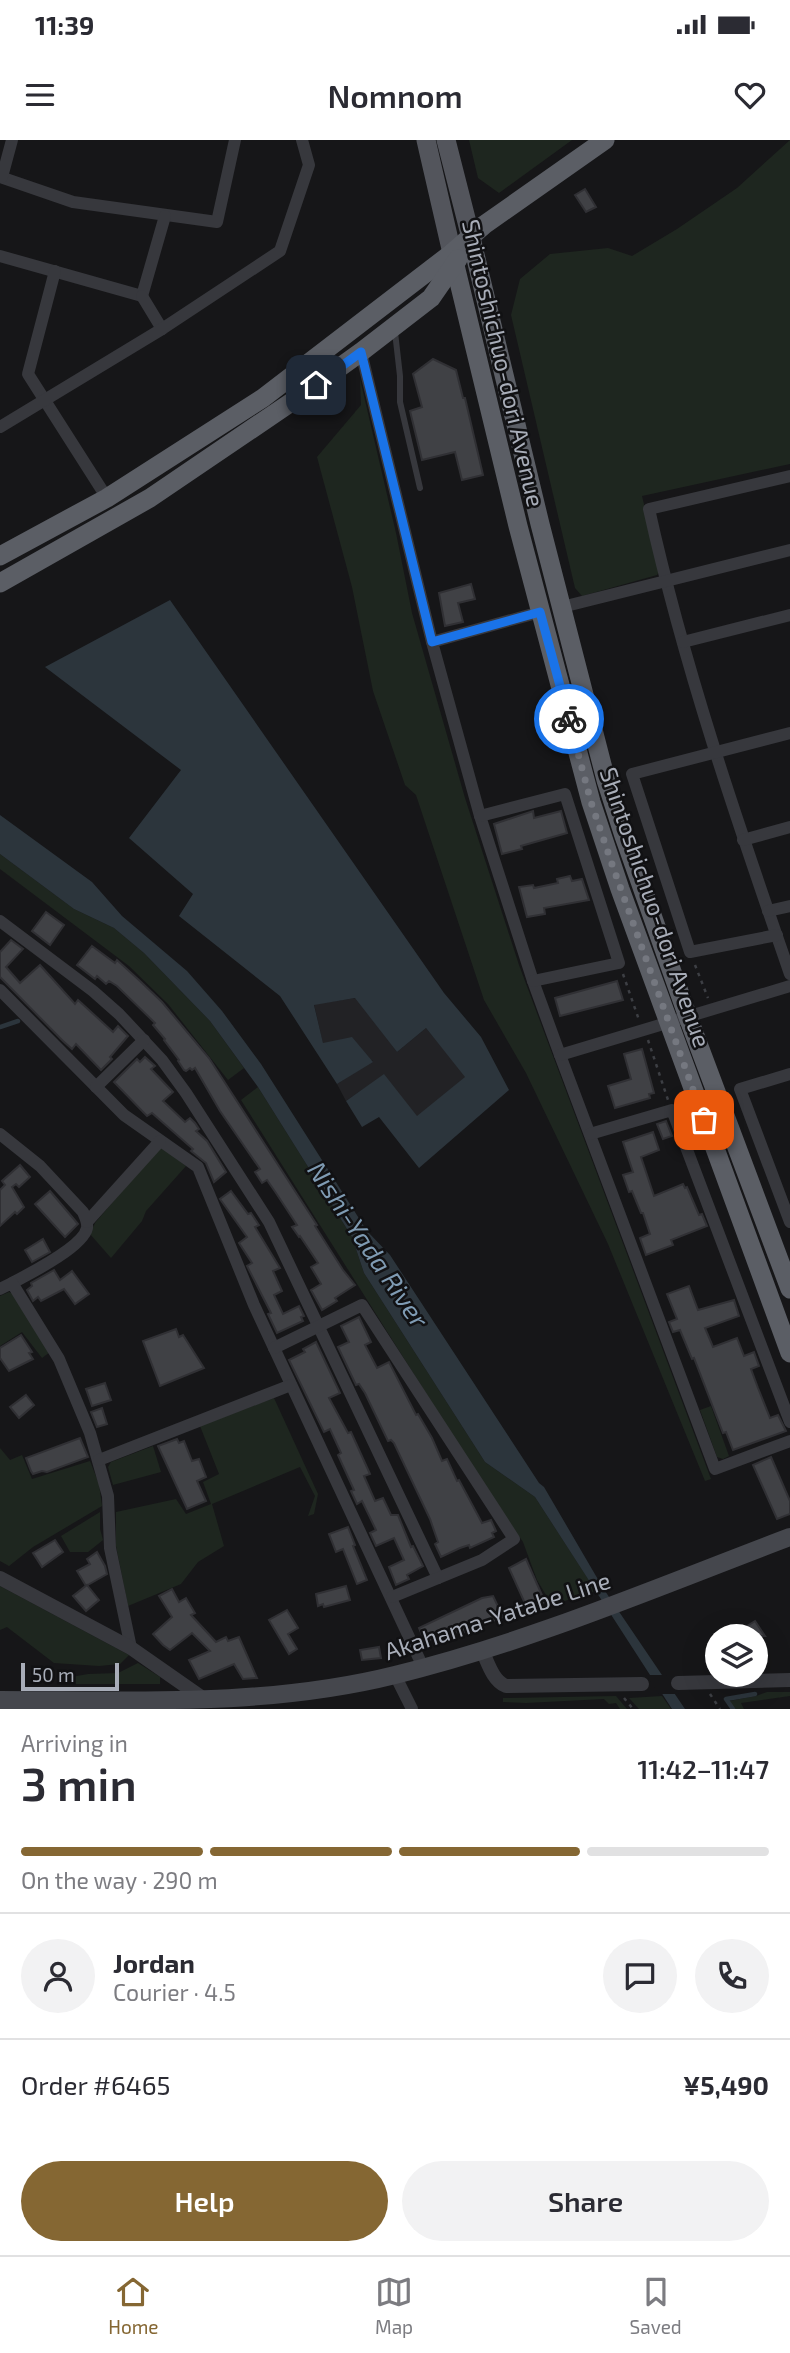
<!DOCTYPE html>
<meta charset="utf-8">
<style>
body{margin:0;font-family:"Exo 2",sans-serif;background:#f2f2f3;color:#2b2b33;height:100vh;display:flex;flex-direction:column;font-size:26px;white-space:nowrap}
*{box-sizing:border-box;margin:0}
p{font-size:23px;color:#7c7c81}
.icon{flex:none;width:38px;height:38px;fill:none;stroke:currentColor;stroke-width:2;stroke-linecap:round;stroke-linejoin:round}
.map{position:relative;height:1569px;overflow:hidden}
.panel{display:flex;flex-direction:column;background:#fff;flex:1}
.panel>*{flex:none}
.tools{position:absolute;left:705px;top:1484px;display:grid;gap:14px}
.tools a{display:grid;place-items:center;width:63px;height:63px;border-radius:50%;background:#fff;box-shadow:0 7px 28px #0002;font-size:35px}
.scale{position:absolute;left:21px;bottom:18px;width:98px;box-sizing:border-box;padding-left:7px;border:4px solid #a8adb8;border-top:0;font-size:19px;line-height:24px;white-space:nowrap;color:#a8adb8;-webkit-text-stroke:5px #111113;paint-order:stroke}
.pin{position:absolute;display:grid;place-items:center;width:60px;height:60px;color:#fff;margin:-30px;border-radius:14px;box-shadow:0 4px 10px #0006}
.courier{position:absolute;display:grid;place-items:center;width:70px;height:70px;margin:-35px;border:5px solid #1a73e8;border-radius:50%;background:#fff;color:#222;box-shadow:0 2px 9px #0007}
.summary em{font-style:normal;font-weight:600}
.summary div{display:flex;flex-direction:column-reverse}
.summary{display:flex;align-items:center;justify-content:space-between;height:119px;padding:0 21px}
h1{font-size:46px;font-weight:600;line-height:52px}
.bar{display:grid;grid-template-columns:repeat(4,1fr);gap:10px 7px;align-content:center;height:84px;padding:0 21px}
.bar i{height:9px;border-radius:5px;background:#e1e1e2}
.bar .current{background:#856733}
.bar p{grid-column:span 4}
.line{display:flex;align-items:center;gap:18px;padding:0 21px;border-top:2px solid #e1e1e2}
.line div{flex:1}
.round{display:grid;place-items:center;flex:none;width:74px;height:74px;border-radius:37px;background:#f2f2f3}
.action{display:flex;gap:14px;margin-top:auto;padding:14px 21px}
.action a{flex:1;height:80px;border-radius:42px;background:#856733;color:#fff;font-size:28px;font-weight:600;line-height:80px;text-align:center}
.action a+a{background:#f2f2f3;color:#2b2b33}
.status{display:flex;justify-content:space-between;align-items:center;height:49px;padding:0 35px;background:#fff;direction:ltr}
.status svg{height:19px;fill:currentColor}
header{display:flex;justify-content:space-between;align-items:center;height:91px;padding:0 21px;background:#fff;font-size:32px;font-weight:600}
.tab-bar{display:flex;justify-content:space-around;align-items:center;height:98px;border-top:2px solid #e1e1e2;background:#fff;font-size:19px;color:#7c7c81}
.tab-bar a{display:grid;justify-items:center;gap:4px}
.tab-bar .current{color:#856733}
.map>svg:first-child{display:block}
.built{fill:#222225}
.green{fill:#1e261f}
.water{fill:#2c353c}
.pier{fill:#161618}
.lines{fill:none;stroke-linecap:round;stroke-linejoin:round}
.stream{stroke:#2c353c;stroke-width:4.5}
.building{fill:#404145;stroke:#303034;stroke-width:2}
.path{stroke:#3d3f44;stroke-width:2.5;stroke-dasharray:3.5 5;stroke-linecap:butt}
.service{stroke:#37383d;stroke-width:6}
.minor{stroke:#37383d;stroke-width:12}
.tertiary{stroke:#37383d;stroke-width:14}
.secondary{stroke:#45474d;stroke-width:18}
.primary{stroke:#53555c;stroke-width:19}
.trunk{stroke:#5b5e65;stroke-width:19}
.done{stroke:#757880;stroke-width:7;stroke-dasharray:0 12.6}
.route{stroke:#1a73e8;stroke-width:9}
.labels{text-anchor:middle;dominant-baseline:central;stroke-width:5;stroke-linejoin:round;paint-order:stroke}
.street-label{font-size:24px;fill:#a8adb8;stroke:#111113}
.water-label{font-size:26px;font-style:italic;fill:#7f9bb3;stroke:#111113}
</style>
<div class="status"><b>11:39</b><svg viewBox="0 0 49 12"><path d="M0 12V9h3v3zM5 12V6h3v6zM10 12V3h3v9zM15 12V0h3v12zM26 1h20v11H26zM47 4h2v5h-2z"/></svg></div>
<header><svg class="icon" aria-label="menu" viewBox="0 0 24 24"><path d="M4 6h16M4 12h16M4 18h16"/></svg>Nomnom<svg class="icon" aria-label="heart" viewBox="0 0 24 24"><path d="M12 20l-8-8c-3-5 5-10 8-4 3-6 11-1 8 4z"/></svg></header>
<div class="map">
<svg width="790" height="1569" viewBox="0 0 790 1569">
<rect width="100%" height="100%" fill="#161618"/>
<polygon class="built" points="356,858 397,912 426,888 466,937 417,977 384,935 346,961 337,944 373,921 323,904 314,864"/>
<g class="green">
<polygon points="469,0 572,0 499,53 478,38"/>
<polygon points="790,0 790,324 642,356 660,430 657,435 582,456 575,448 511,175 520,139 550,114 608,108 632,116 677,89 737,48"/>
<polygon points="360,239 396,393 412,473 465,658 519,825 711,1339 705,1341 608,1104 526,933 484,860 416,655 405,645 373,551 352,447 317,317 361,265"/>
<polygon points="0,714 74,769 114,788 144,813 210,881 244,928 228,940 168,864 129,826 0,729"/>
<polygon points="258,947 352,1097 364,1133 485,1322 535,1357 596,1451 552,1465 537,1440 523,1402 475,1331 241,960"/>
<polygon points="162,1008 186,1026 146,1071 142,1081 111,1118 90,1094 95,1083 158,1009"/>
<polygon points="9,1152 15,1155 50,1212 42,1218 22,1192 0,1206 0,1156"/>
<polygon points="274,1258 318,1354 314,1374 308,1376 315,1356 300,1327 212,1364 224,1406 198,1422 181,1444 128,1466 116,1406 116,1372 176,1359 186,1374 211,1364 203,1342 219,1334 200,1286"/>
<polygon points="711,1266 729,1316 723,1319 717,1317 700,1270"/>
<polygon points="153,1306 161,1332 113,1345 108,1327 111,1322"/>
<polygon points="0,1308 10,1320 22,1315 32,1339 90,1321 99,1344 102,1366 33,1407 9,1426 0,1421"/>
<polygon points="100,1372 100,1389 103,1400 88,1412 70,1412 61,1396"/>
<polygon points="0,1446 129,1515 120,1524 99,1526 54,1523 7,1487 0,1490"/>
<polygon points="138,1523 160,1537 160,1544 60,1544 60,1539 88,1534 118,1533"/>
<polygon points="767,1552 790,1552 790,1556 741,1563 744,1569 735,1569 729,1561 756,1556"/>
<polygon points="616,1556 627,1569 620,1569 616,1563 609,1564 604,1559 526,1563 503,1562 503,1558"/>
<polygon points="662,1556 671,1569 639,1569 629,1558"/>
</g>
<g class="water">
<polygon points="170,460 444,853 481,897 509,950 419,1028 379,977 362,987 346,961 384,934 417,976 465,937 426,888 397,912 355,858 314,865 323,903 352,897 373,922 337,944 280,856 179,776 193,754 129,698 181,630 45,527"/>
<polygon points="0,675 92,742 122,776 187,831 222,871 261,924 367,1091 390,1115 539,1343 544,1347 603,1448 685,1569 672,1569 535,1357 485,1322 364,1133 352,1097 258,947 210,881 144,813 114,788 74,769 0,714"/>
</g>
<polygon class="pier" points="646,1535 666,1535 679,1554 659,1554"/>
<g class="lines">
<g class="stream">
<polyline points="0,887 18,881"/>
<polyline points="733,1569 726,1559 755,1554"/>
</g>
</g>
<g class="building">
<polygon points="585,49 596,67 586,72 575,55"/>
<polygon points="433,219 456,230 463,258 465,258 483,335 462,340 455,312 422,320 410,271 422,267 413,234"/>
<polygon points="471,444 475,459 458,463 463,482 445,486 439,453"/>
<polygon points="533,671 534,678 561,671 567,693 521,706 522,709 502,714 494,684"/>
<polygon points="570,736 572,741 582,739 589,760 544,768 545,774 527,777 519,747 533,745 534,748 558,743 557,739"/>
<polygon points="46,772 64,785 50,805 32,791"/>
<polygon points="11,800 23,809 6,827 20,843 40,825 75,864 78,860 113,892 118,886 128,896 110,917 112,919 101,930 76,904 72,909 63,901 0,837 0,812"/>
<polygon points="92,806 115,823 117,820 140,841 162,862 209,918 317,1085 315,1086 343,1130 355,1145 335,1158 337,1161 322,1170 311,1150 321,1144 311,1127 318,1123 300,1096 299,1097 292,1087 297,1085 276,1053 267,1040 262,1043 255,1032 260,1029 220,971 195,928 192,930 190,928 186,931 184,930 178,921 179,920 164,900 165,899 153,885 155,883 117,846 109,841 106,844 97,836 95,839 77,825"/>
<polygon points="617,841 623,860 560,876 555,858"/>
<polygon points="642,909 654,953 649,954 650,958 615,968 608,946 631,939 624,914"/>
<polygon points="145,917 155,926 151,929 173,952 163,961 185,982 190,978 195,983 199,989 196,991 207,1001 226,1032 214,1042 206,1023 191,1011 193,1009 152,973 147,976 114,942 137,919 140,922"/>
<polygon points="666,981 672,996 663,999 657,984"/>
<polygon points="653,992 659,1010 641,1017 654,1056 683,1044 685,1048 687,1047 699,1075 702,1074 707,1086 671,1100 673,1105 646,1115 640,1098 650,1094 643,1073 641,1073 632,1051 629,1052 623,1035 633,1032 623,1002"/>
<polygon points="20,1025 30,1037 19,1047 16,1044 12,1047 24,1067 17,1074 15,1072 0,1086 0,1050 5,1045 2,1041"/>
<polygon points="50,1051 78,1084 65,1097 35,1064"/>
<polygon points="231,1051 248,1074 251,1073 259,1085 255,1087 280,1128 273,1131 282,1151 274,1155 283,1174 299,1166 304,1176 301,1177 303,1181 277,1193 268,1174 271,1173 247,1126 252,1123 239,1103 247,1097 220,1059"/>
<polygon points="43,1099 50,1112 32,1122 25,1110"/>
<polygon points="54,1130 60,1140 72,1131 89,1154 75,1164 64,1149 41,1161 38,1157 33,1161 27,1150 32,1146 31,1143"/>
<polygon points="689,1146 698,1170 734,1160 739,1176 705,1188 713,1207 737,1198 744,1216 754,1212 759,1226 751,1229 758,1248 770,1278 778,1275 786,1291 733,1310 726,1292 723,1293 694,1218 692,1219 680,1190 673,1192 669,1182 677,1179 667,1154"/>
<polygon points="359,1177 371,1202 365,1205 377,1228 389,1222 416,1275 418,1274 432,1298 442,1321 447,1319 457,1341 459,1340 482,1383 491,1380 496,1391 492,1393 494,1397 470,1408 469,1405 460,1408 441,1417 435,1404 438,1402 430,1379 394,1303 391,1300 388,1301 365,1253 359,1244 356,1245 338,1207 349,1202 341,1186"/>
<polygon points="176,1189 179,1197 183,1195 204,1228 160,1246 143,1201"/>
<polygon points="21,1195 32,1212 29,1213 33,1219 9,1231 0,1218 0,1208"/>
<polygon points="316,1202 340,1253 329,1258 348,1293 351,1292 370,1334 364,1336 375,1361 383,1358 391,1375 398,1375 411,1407 413,1406 423,1426 407,1435 409,1439 396,1445 389,1427 404,1420 394,1398 376,1406 370,1393 376,1390 362,1361 357,1364 351,1351 354,1350 338,1315 341,1313 330,1289 324,1292 289,1220 305,1212 303,1209"/>
<polygon points="105,1243 111,1260 92,1266 86,1249"/>
<polygon points="26,1255 34,1265 19,1278 10,1267"/>
<polygon points="102,1268 107,1284 97,1287 91,1272"/>
<polygon points="80,1298 88,1317 47,1332 42,1331 33,1334 31,1331 26,1318"/>
<polygon points="177,1299 179,1303 184,1301 192,1321 199,1319 206,1337 197,1341 206,1361 187,1369 158,1306"/>
<polygon points="771,1317 790,1361 790,1374 777,1379 753,1325"/>
<polygon points="348,1387 355,1405 353,1406 367,1440 357,1444 343,1409 336,1412 329,1394"/>
<polygon points="55,1400 63,1412 42,1427 33,1413"/>
<polygon points="97,1412 105,1426 107,1434 86,1446 77,1431 90,1424 87,1419"/>
<polygon points="526,1419 545,1462 530,1469 527,1468 509,1428"/>
<polygon points="87,1445 99,1460 86,1471 73,1456"/>
<polygon points="346,1446 350,1460 324,1467 323,1464 318,1466 316,1454"/>
<polygon points="172,1449 179,1462 186,1458 195,1473 191,1475 216,1502 226,1497 228,1501 239,1497 257,1538 243,1539 234,1524 199,1539 189,1520 210,1511 192,1493 170,1510 163,1505 153,1494 172,1477 159,1456"/>
<polygon points="493,1456 503,1477 459,1494 457,1492 448,1497 446,1493 425,1502 419,1488 482,1458"/>
<polygon points="287,1470 298,1488 288,1494 297,1509 289,1514 269,1480"/>
<polygon points="755,1481 765,1496 731,1496"/>
<polygon points="379,1507 381,1518 362,1520 360,1510"/>
</g>
<g class="lines">
<g class="path">
<polyline points="695,825 708,858"/>
<polyline points="623,834 639,880"/>
<polyline points="648,900 668,960"/>
<polyline points="710,1554 720,1569"/>
<polyline points="624,1558 633,1569"/>
</g>
<polyline class="service" points="395,192 400,236 400,262 420,348"/>
<g class="minor">
<polyline points="0,37 73,62 217,82 235,0"/>
<polyline points="2,37 12,0"/>
<polyline points="0,116 142,156 165,76"/>
<polyline points="55,131 28,234 107,358"/>
<polyline points="142,156 162,189"/>
<polyline points="361,212 432,502 480,676 533,841 560,915 715,1329 790,1301"/>
<polyline points="0,287 162,189 280,111 309,25 302,0"/>
<path d="M790 336 649 369C684 527 737 681 790 834"/>
<polyline points="562,467 790,410"/>
<polyline points="432,502 540,472"/>
<polyline points="683,502 790,475"/>
<polyline points="480,676 565,654 619,823 533,841"/>
<polyline points="743,700 790,687"/>
<polyline points="768,771 790,766"/>
<polyline points="0,781 93,851 119,874 162,920 186,953 269,1082 438,1438"/>
<polyline points="777,795 690,812 632,634 790,593"/>
<polyline points="0,850 124,975 198,1027 254,1165 423,1527"/>
<polyline points="560,915 790,846"/>
<polyline points="790,934 740,949 790,1082"/>
<polyline points="96,947 144,900"/>
<path d="M0 994 40 1026 83 1072C85 1077 88 1082 87 1088 83 1107 29 1134 12 1143"/>
<polyline points="590,994 672,970 790,1282"/>
<polyline points="87,1082 160,1001"/>
<polyline points="0,1149 12,1143 59,1219 90,1293 108,1356 110,1408 131,1508"/>
<polyline points="274,1208 362,1165 514,1399 482,1420 392,1457"/>
<polyline points="99,1320 291,1245"/>
<polyline points="395,1535 412,1569"/>
</g>
<g class="tertiary">
<polyline points="0,1438 131,1508 204,1559"/>
<path d="M482 1510C488 1523 493 1541 506 1546L642 1544"/>
<polyline points="678,1543 790,1540"/>
</g>
<path class="secondary" d="M0 1560C131 1560 267 1567 395 1535 530 1502 660 1446 790 1397"/>
<g class="primary">
<polyline points="426,0 452,113"/>
<polyline points="446,0 471,98"/>
</g>
<g class="trunk">
<polyline points="471,98 540,384 606,640 624,696 688,877 790,1149"/>
<polyline points="452,113 518,386 591,662 620,749 790,1213"/>
<polyline points="0,416 107,358 263,258 452,113 484,85 605,0"/>
<polyline points="0,443 150,358 293,261 361,212 431,158 458,119"/>
</g>
</g>
<g class="lines">
<polyline class="done" points="569,579 591,662 613,727 704,980"/>
<polyline class="route" points="316,245 361,212 432,502 540,472 569,579"/>
</g>
<g class="labels">
<g class="street-label">
<text transform="translate(504 223) rotate(77)">Shintoshichuo-dori Avenue</text>
<text transform="translate(656 767) rotate(71)">Shintoshichuo-dori Avenue</text>
<text transform="translate(497 1475) rotate(-18)">Akahama-Yatabe Line</text>
</g>
<g class="water-label">
<text transform="translate(369 1104) rotate(56)">Nishi-Yada River</text>
</g>
</g>
</svg>
<div class="tools">
<a><svg class="icon" aria-label="layers" viewBox="0 0 24 24"><path d="M12 4l9 5-9 5-9-5zM3 14l9 5 9-5"/></svg></a>
</div>
<div class="scale">50 m</div>
<div class="pin" style="left:704px;top:980px;background:#ea580c"><svg class="icon" aria-label="bag" viewBox="0 0 24 24"><path d="M5 8h14l-1 12H6zM9 8a3 3 0 0 1 6 0"/></svg></div>
<div class="pin" style="left:316px;top:245px;background:#1f2937"><svg class="icon" aria-label="home" viewBox="0 0 24 24"><path d="M3 11l9-7 9 7M6 9v11h12V9"/></svg></div>
<div class="courier" style="left:569px;top:579px"><svg class="icon" aria-label="bike" viewBox="0 0 24 24"><circle cx="6" cy="16" r="4"/><circle cx="18" cy="16" r="4"/><path d="M6 16l4-8h5l3 8M10 8l3 8H6M13 5h3"/></svg></div>
</div>
<section class="panel">
<div class="summary"><div><h1>3 min</h1><p>Arriving in</p></div><em>11:42–11:47</em></div>
<div class="bar"><i class="current"></i><i class="current"></i><i class="current"></i><i></i><p>On the way · 290 m</p></div>
<div class="line" style="height:126px"><a class="round"><svg class="icon" aria-label="person" viewBox="0 0 24 24"><circle cx="12" cy="8" r="4"/><path d="M4 21q1-7 8-7t8 7"/></svg></a><div><b>Jordan</b><p>Courier · 4.5</p></div><a class="round"><svg class="icon" aria-label="chat" viewBox="0 0 24 24"><path d="M4 5h16v11H9l-5 4z"/></svg></a><a class="round"><svg class="icon" aria-label="phone" viewBox="0 0 24 24"><path d="M5 4h4l2 5-3 2q2 4 5 5l2-3 5 2v4C11 20 4 13 5 4z"/></svg></a></div>
<div class="line" style="height:91px"><div>Order #6465</div><b>¥5,490</b></div>
<div class="action"><a>Help</a><a>Share</a></div>
</section>
<nav class="tab-bar">
<a class="current"><svg class="icon" aria-label="home" viewBox="0 0 24 24"><path d="M3 11l9-7 9 7M6 9v11h12V9"/></svg>Home</a>
<a><svg class="icon" aria-label="map" viewBox="0 0 24 24"><path d="M3 6l6-2 6 2 6-2v14l-6 2-6-2-6 2zM9 4v14M15 6v14"/></svg>Map</a>
<a><svg class="icon" aria-label="saved" viewBox="0 0 24 24"><path d="M7 4h10v16l-5-4-5 4z"/></svg>Saved</a>
</nav>
